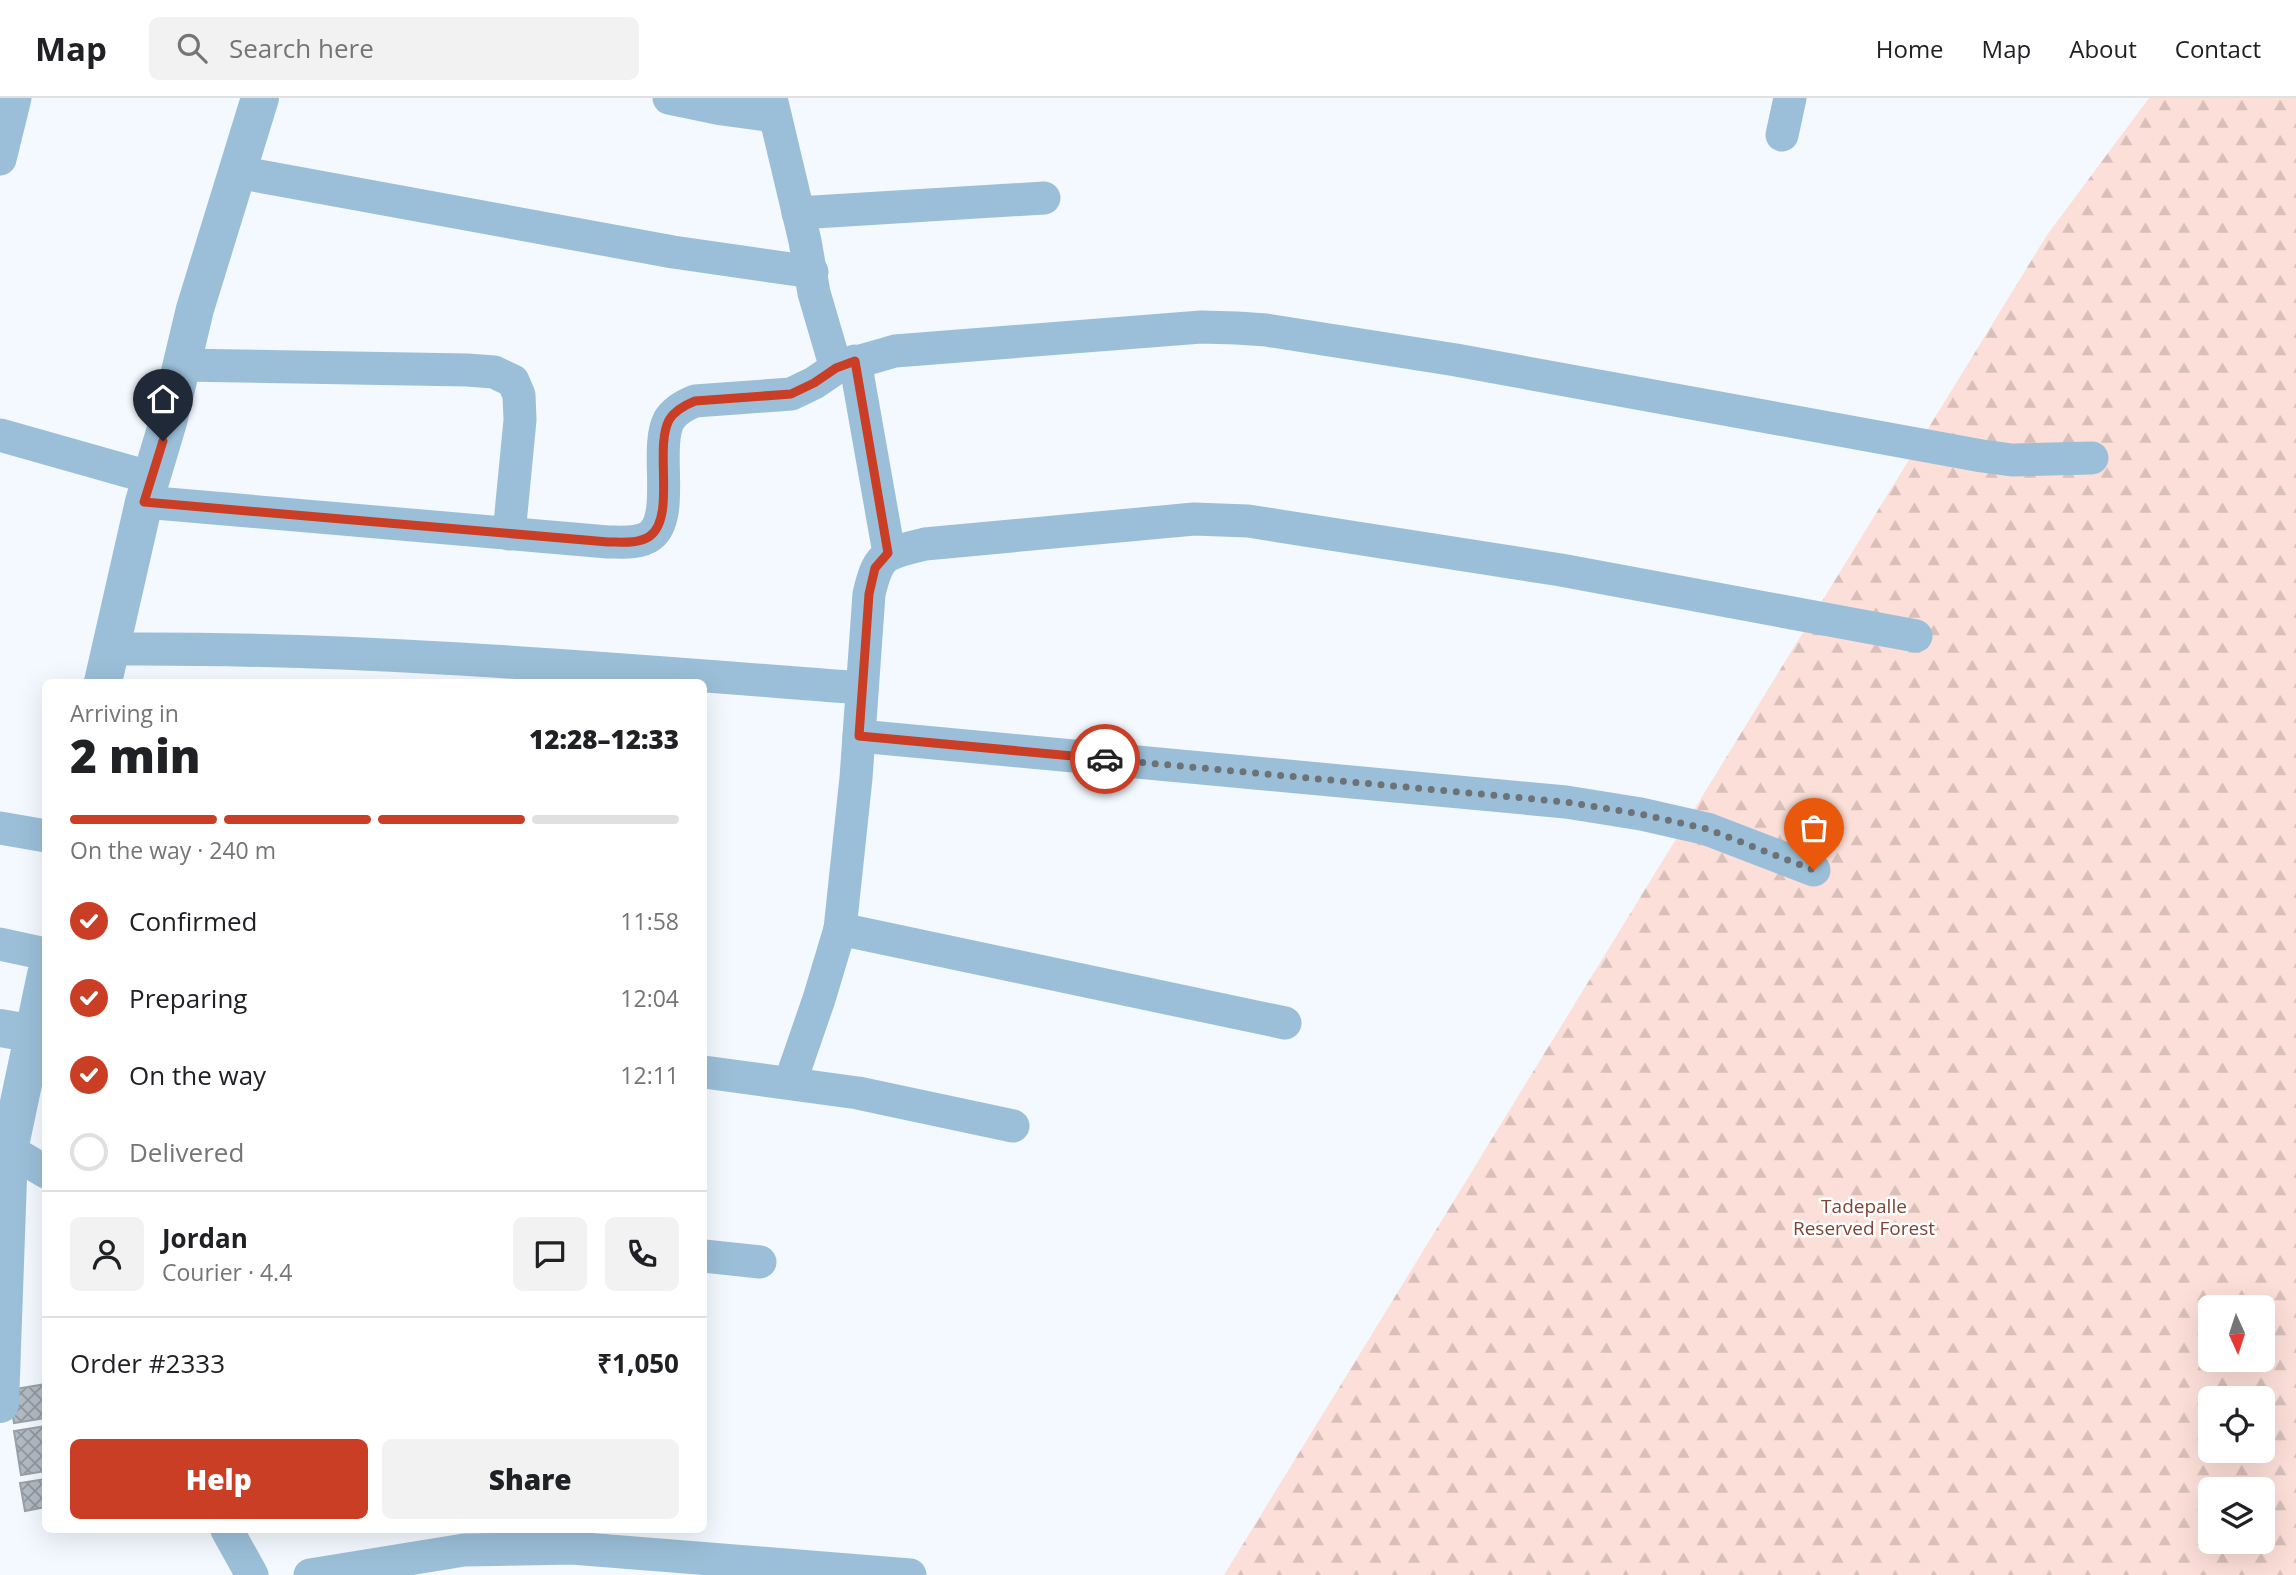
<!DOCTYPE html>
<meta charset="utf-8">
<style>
body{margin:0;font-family:"Open Sans",sans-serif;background:#f2f2f2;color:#202124;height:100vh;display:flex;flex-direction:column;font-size:26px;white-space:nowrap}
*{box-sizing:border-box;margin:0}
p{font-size:23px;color:#757577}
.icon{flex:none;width:38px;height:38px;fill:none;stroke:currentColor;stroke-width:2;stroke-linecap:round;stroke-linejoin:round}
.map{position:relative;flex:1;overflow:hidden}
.details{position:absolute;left:42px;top:581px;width:665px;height:854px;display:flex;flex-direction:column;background:#fff;border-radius:10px;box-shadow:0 7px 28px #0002}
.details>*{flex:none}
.needle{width:46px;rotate:177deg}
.buttons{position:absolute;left:2198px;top:1197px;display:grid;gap:14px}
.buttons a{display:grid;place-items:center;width:77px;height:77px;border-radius:10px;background:#fff;box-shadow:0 7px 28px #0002;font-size:35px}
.pin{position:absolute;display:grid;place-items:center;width:60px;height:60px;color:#fff;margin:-72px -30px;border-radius:50% 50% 50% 0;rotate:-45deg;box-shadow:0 0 7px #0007}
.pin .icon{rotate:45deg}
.courier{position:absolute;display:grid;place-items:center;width:70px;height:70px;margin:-35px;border:5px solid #c93e24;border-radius:50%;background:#fff;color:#222;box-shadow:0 2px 9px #0007}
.head em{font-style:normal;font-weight:800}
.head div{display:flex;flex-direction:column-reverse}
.head{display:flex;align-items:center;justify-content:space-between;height:119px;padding:0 28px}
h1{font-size:46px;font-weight:800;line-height:52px}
.bar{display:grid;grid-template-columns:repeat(4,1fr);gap:10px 7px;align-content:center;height:84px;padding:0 28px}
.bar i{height:9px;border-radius:5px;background:#e0e0e0}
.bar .selected{background:#c93e24}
.bar p{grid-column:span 4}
.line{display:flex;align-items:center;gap:18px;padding:0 28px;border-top:2px solid #e0e0e0}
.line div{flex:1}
.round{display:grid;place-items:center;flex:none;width:74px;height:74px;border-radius:10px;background:#f2f2f2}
ol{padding:0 28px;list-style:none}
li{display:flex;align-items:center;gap:21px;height:77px}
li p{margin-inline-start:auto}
li .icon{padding:7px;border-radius:50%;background:#c93e24;color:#fff;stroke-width:4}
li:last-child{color:#757577}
li i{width:38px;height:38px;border:4px solid #e0e0e0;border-radius:50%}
.button{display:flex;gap:14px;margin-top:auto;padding:14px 28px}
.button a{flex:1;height:80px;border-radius:10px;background:#c93e24;color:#fff;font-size:28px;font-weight:800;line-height:80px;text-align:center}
.button a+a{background:#f2f2f2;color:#202124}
header{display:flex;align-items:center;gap:42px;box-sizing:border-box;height:98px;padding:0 35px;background:#fff;border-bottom:2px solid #e0e0e0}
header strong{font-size:33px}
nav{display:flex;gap:38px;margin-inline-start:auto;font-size:24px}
.search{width:490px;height:63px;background:#f2f2f2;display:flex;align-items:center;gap:18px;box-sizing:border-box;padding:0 24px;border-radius:10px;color:#757577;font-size:26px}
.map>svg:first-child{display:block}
.forest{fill:url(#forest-firs);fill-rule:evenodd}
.building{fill:url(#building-cross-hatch);stroke:#98a1a8;stroke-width:2}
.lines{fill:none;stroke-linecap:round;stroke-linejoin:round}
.minor{stroke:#9bbfd8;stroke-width:33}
.tertiary{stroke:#9bbfd8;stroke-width:38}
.done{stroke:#6d7276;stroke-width:7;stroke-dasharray:0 12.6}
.route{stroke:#c93e24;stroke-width:9}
.labels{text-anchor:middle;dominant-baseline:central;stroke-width:5;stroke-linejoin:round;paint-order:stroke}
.park-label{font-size:19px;fill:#7f4336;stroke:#fff}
</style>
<header>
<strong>Map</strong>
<div class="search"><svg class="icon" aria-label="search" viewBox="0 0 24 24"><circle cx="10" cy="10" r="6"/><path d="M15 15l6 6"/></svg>Search here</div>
<nav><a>Home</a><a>Map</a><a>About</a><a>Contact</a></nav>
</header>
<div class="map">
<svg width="2296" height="1477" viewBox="0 0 2296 1477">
<defs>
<pattern id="forest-firs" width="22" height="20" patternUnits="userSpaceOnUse" patternTransform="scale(1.75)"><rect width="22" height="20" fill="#fcdfd8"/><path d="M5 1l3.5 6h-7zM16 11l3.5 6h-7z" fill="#d8bfba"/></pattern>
<pattern id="building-cross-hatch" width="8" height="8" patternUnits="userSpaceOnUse" patternTransform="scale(1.75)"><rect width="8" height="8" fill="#b2bbc3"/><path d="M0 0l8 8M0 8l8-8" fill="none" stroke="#91989f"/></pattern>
</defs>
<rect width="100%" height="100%" fill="#f3f9fe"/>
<path class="forest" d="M2149 0H2296V1477H1224L2047 137ZM2210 1209H2263V1262H2210ZM2210 1300H2263V1353H2210ZM2210 1391H2263V1444H2210Z"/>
<g class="building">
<polygon points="46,1286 46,1320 14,1325 9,1292"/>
<polygon points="46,1328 46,1373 21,1377 14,1333"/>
<polygon points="46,1381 46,1409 25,1413 20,1385"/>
</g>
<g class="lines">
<g class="minor">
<polyline points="669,0 722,11 775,18"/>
<polyline points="771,0 805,143 814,195 836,270"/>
<polyline points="1782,37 1790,0"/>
<polyline points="0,61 15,0"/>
<polyline points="237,74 673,154 812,174"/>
<polyline points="798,115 1044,100"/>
<polyline points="855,263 889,455"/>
<polyline points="182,267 467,272 494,274 513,283 519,297 520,322 509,436"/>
<polyline points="0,337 152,380"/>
<path d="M144 404 608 444C621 444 639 446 650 438 676 419 654 350 669 322 675 312 685 307 695 303L791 296 814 285 836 270 895 253 1201 229 1237 230 1266 232 1456 262 1982 358 2012 362 2092 360"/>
<path d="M111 551C361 549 612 571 862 590"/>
<polyline points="859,638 1566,704 1641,716 1707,731 1814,772"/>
<polyline points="0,730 46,738"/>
<polyline points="840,831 1285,925"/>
<polyline points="0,846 46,856"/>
<polyline points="704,974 858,995 1013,1028"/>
<path d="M790 985 819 901 840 831 856 680 869 496C879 454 885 456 925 446L1194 421 1248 423 1561 472 1916 538"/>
<polyline points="9,1052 46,1074"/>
<polyline points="704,1158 760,1164"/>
<polyline points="227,1432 252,1477"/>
<polyline points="310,1477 464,1452 572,1450 910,1477"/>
</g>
<g class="tertiary">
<polyline points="103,584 144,404 168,324 195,211 260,0"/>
<polyline points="0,930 35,936"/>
<polyline points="0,1306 9,1052 46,877"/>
</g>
</g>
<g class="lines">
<polyline class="done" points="1105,661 1566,704 1641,716 1707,731 1814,772"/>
<path class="route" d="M163 343 144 404 608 444C621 444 639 446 650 438 676 419 654 350 669 322 675 312 685 307 695 303L791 296 814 285 836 270 855 263 888 455 875 470 869 496 859 638 1105 661"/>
</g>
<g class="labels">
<g class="park-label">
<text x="1864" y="1108">Tadepalle<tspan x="1864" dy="22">Reserved Forest</tspan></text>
</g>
</g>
</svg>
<div class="buttons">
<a><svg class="needle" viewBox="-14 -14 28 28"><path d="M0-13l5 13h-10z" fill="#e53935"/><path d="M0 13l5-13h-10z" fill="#757577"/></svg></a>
<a><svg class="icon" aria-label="locate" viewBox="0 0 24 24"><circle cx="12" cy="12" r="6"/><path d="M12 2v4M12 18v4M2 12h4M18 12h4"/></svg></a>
<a><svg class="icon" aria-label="layers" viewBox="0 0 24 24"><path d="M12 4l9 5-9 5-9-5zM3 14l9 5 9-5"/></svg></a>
</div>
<div class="pin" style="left:1814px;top:772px;background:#ea580c"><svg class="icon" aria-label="bag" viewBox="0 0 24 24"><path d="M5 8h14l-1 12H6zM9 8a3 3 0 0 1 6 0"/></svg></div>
<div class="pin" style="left:163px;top:343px;background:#1f2937"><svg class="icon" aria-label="home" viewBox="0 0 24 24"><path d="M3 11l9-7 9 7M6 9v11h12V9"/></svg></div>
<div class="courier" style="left:1105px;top:661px"><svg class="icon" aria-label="car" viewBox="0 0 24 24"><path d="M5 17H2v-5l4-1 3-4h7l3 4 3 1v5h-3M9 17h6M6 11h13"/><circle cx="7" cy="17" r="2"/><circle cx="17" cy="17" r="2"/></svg></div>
<section class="details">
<div class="head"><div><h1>2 min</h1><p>Arriving in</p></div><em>12:28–12:33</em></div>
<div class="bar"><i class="selected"></i><i class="selected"></i><i class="selected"></i><i></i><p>On the way · 240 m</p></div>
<ol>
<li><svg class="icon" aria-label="check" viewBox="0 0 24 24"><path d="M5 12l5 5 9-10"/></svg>Confirmed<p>11:58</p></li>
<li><svg class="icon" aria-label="check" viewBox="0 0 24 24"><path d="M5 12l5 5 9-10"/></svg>Preparing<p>12:04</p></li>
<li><svg class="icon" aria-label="check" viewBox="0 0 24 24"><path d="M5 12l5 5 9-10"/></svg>On the way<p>12:11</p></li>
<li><i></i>Delivered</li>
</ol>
<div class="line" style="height:126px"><a class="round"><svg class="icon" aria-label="person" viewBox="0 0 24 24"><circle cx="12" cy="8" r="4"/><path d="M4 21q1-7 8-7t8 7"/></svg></a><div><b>Jordan</b><p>Courier · 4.4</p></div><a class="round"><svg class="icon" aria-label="chat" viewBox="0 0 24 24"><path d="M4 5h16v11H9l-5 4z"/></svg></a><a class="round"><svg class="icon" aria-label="phone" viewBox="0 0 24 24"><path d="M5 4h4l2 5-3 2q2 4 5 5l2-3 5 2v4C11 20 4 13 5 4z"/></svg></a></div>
<div class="line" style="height:91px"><div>Order #2333</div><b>₹1,050</b></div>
<div class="button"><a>Help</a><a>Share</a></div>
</section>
</div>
